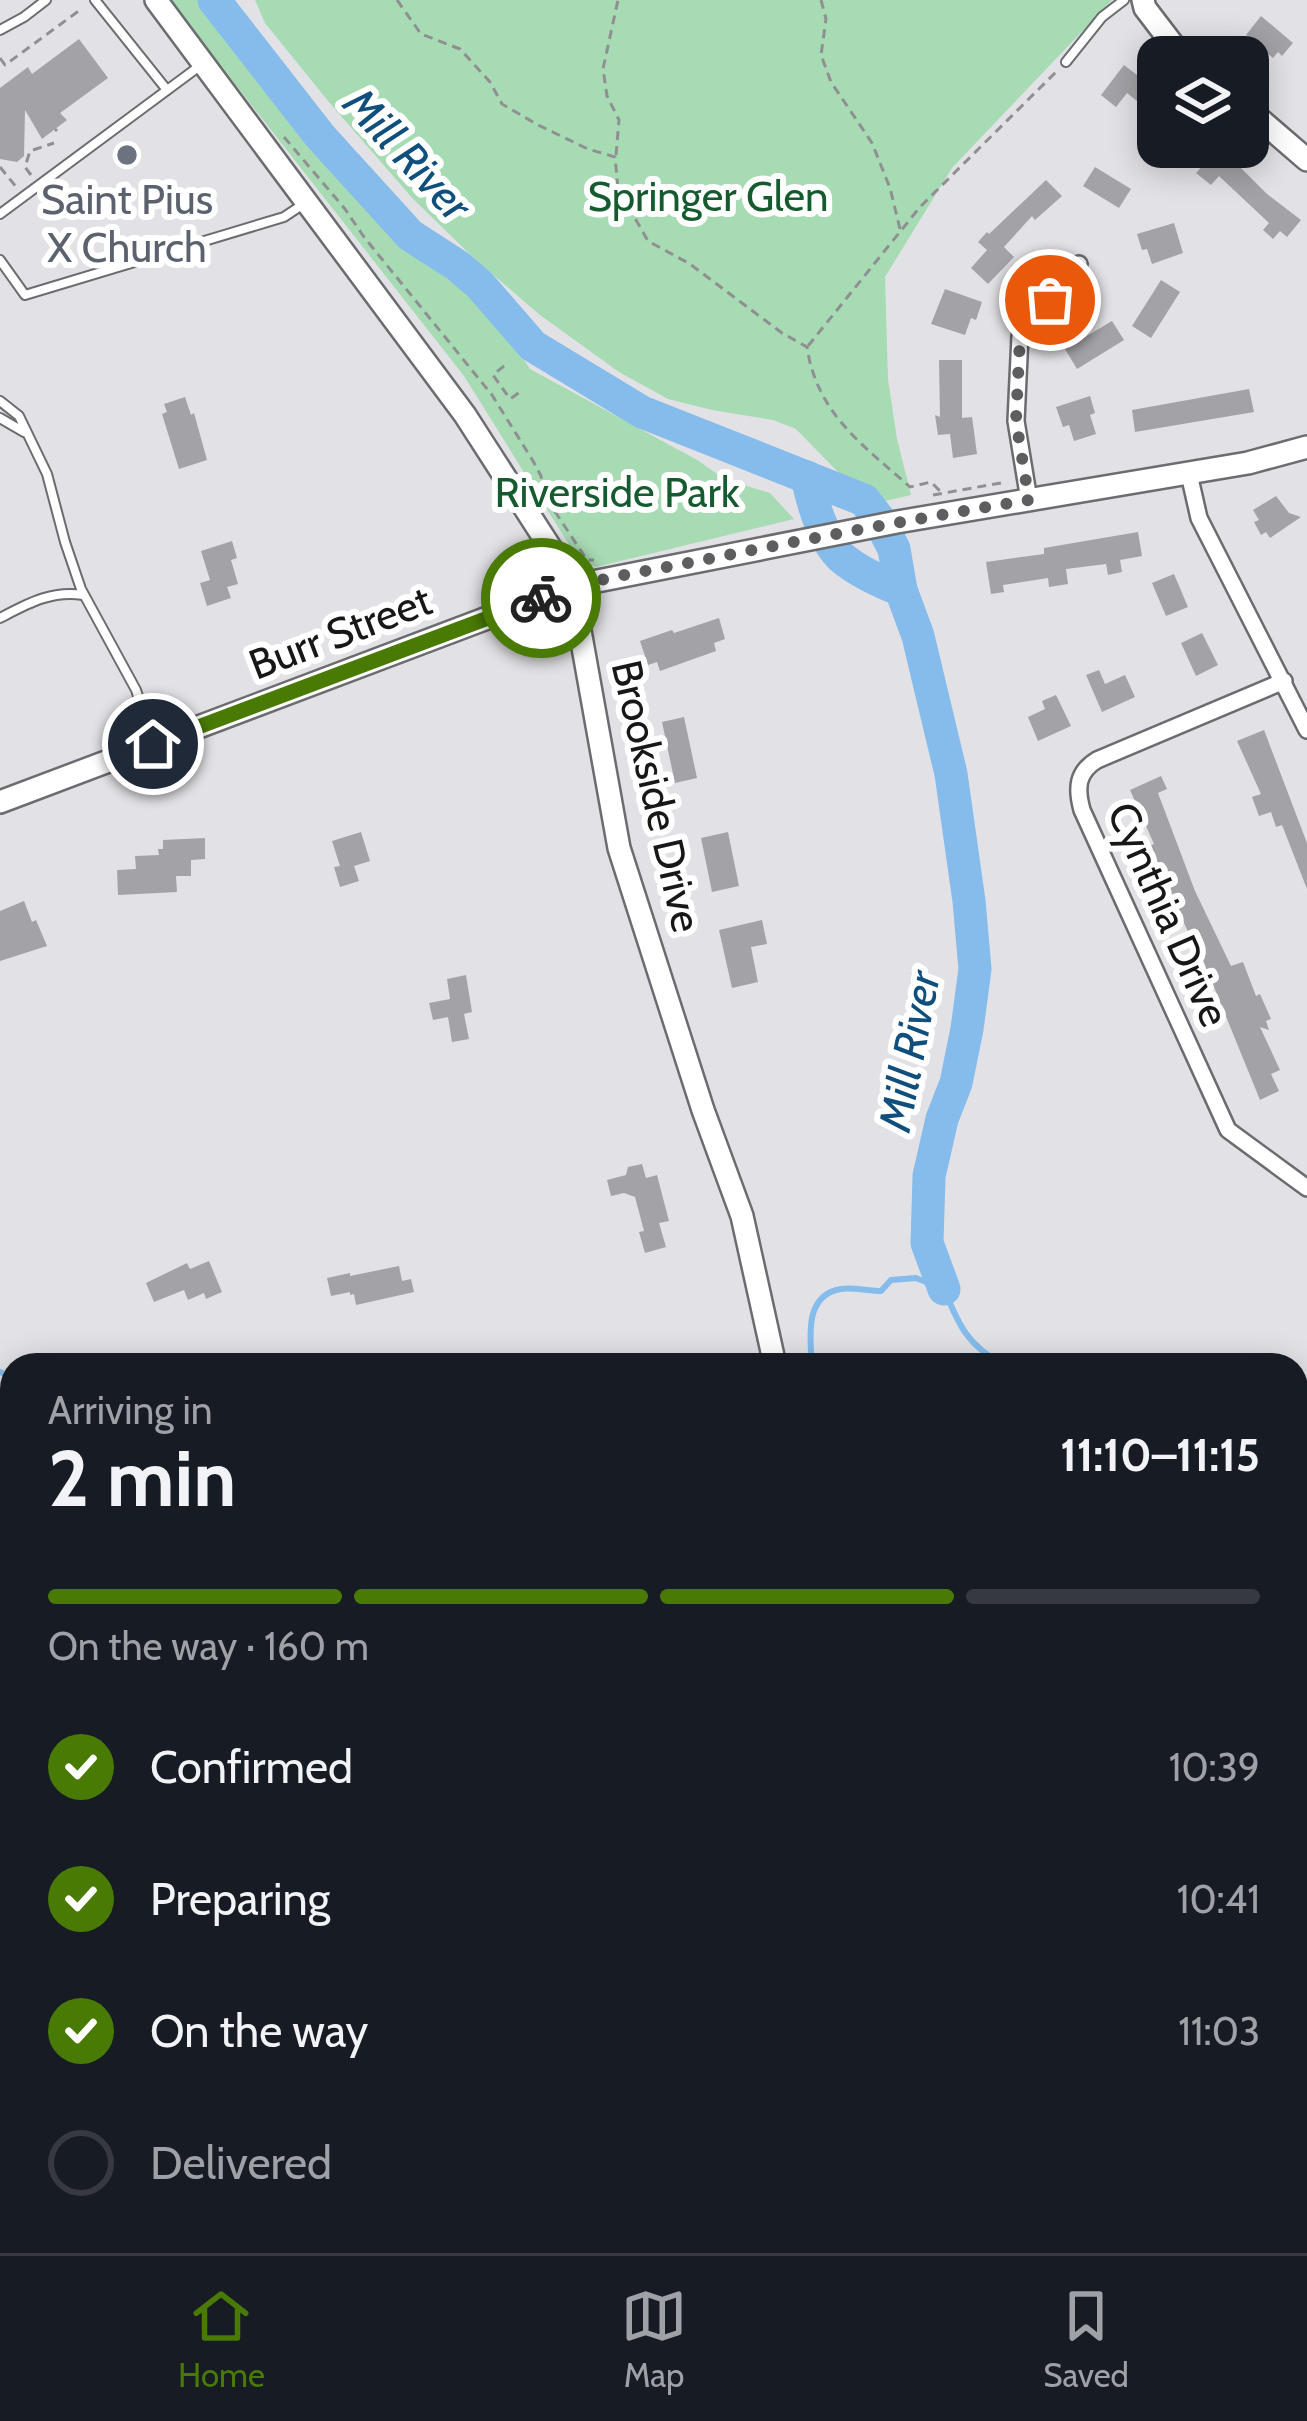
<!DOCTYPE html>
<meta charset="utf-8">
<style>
body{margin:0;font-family:Cabin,sans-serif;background:#242831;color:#f1f3f6;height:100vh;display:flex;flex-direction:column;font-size:45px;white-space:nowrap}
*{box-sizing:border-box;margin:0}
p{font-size:39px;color:#9ea1a6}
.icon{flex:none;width:66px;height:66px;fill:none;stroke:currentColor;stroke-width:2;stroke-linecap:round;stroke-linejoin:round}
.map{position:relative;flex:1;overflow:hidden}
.details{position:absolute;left:0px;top:1353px;width:1308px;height:900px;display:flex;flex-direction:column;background:#171b24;border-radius:36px 36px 0 0;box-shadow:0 6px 30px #0003}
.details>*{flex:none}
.buttons{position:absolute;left:1137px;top:36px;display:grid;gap:24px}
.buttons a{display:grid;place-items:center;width:132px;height:132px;border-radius:24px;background:#171b24;box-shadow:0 6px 30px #0003;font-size:60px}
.pin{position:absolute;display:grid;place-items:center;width:102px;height:102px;color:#fff;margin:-51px;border:6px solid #fff;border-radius:50%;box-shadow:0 3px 12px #0007}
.courier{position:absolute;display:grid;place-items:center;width:120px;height:120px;margin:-60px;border:9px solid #497a04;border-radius:50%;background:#fff;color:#222;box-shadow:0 3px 15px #0007}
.headline em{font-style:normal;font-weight:700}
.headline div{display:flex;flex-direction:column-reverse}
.headline{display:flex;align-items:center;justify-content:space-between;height:204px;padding:0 48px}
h1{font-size:78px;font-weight:700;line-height:90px}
.bar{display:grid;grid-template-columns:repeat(4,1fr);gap:18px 12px;align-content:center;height:144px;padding:0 48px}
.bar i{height:15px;border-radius:9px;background:#363941}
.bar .on{background:#497a04}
.bar p{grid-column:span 4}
ol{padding:0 48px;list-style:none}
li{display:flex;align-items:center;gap:36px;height:132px}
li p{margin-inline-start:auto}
li .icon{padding:12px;border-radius:50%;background:#497a04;color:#fff;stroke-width:4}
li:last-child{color:#9ea1a6}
li i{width:66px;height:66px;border:6px solid #363941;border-radius:50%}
.tabs{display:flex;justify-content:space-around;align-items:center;height:168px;border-top:3px solid #363941;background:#171b24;font-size:33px;color:#9ea1a6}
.tabs a{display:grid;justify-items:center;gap:6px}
.tabs .on{color:#497a04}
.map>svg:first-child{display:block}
.green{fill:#a7dbb4}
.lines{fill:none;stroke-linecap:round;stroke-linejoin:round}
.stream{stroke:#85bceb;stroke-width:6}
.river{stroke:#85bceb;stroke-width:33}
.building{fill:#a3a3a7}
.lane-casing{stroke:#6b6c6f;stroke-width:12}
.street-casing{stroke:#6b6c6f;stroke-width:20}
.secondary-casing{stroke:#6b6c6f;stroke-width:26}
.path{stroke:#909093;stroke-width:3;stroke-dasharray:9 6;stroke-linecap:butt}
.lane{stroke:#fff;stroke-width:8}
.street{stroke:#fff;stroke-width:15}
.secondary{stroke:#fff;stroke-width:21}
.done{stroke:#5e5e60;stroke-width:12;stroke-dasharray:0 21.6}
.route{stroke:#497a04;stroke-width:15}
.worship-dot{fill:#6b7280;stroke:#fff;stroke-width:4.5}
.labels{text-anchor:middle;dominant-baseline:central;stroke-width:12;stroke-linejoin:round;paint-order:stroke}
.park-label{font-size:42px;fill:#165a30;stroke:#fff}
.worship-label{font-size:42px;fill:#5b616d;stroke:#fff}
.street-label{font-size:42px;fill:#171718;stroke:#fff}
.water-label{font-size:45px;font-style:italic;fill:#104f7b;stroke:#fff}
</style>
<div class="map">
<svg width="1307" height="2253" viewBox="0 0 1307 2253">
<rect width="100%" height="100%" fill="#e2e2e6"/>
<g class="green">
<polygon points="169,0 200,0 317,147 366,198 401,242 461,281 498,321 530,369 699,461 724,479 770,493 794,519 596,567 578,559 464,376"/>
<polygon points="255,0 1112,0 952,168 885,277 888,379 897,439 911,495 881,502 839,473 796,429 773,420 712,410 668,399 619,372 540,315 477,261 414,200 328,101 265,23"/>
</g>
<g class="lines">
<g class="stream">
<path d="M812 1365C810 1337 804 1295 841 1289 854 1287 868 1291 881 1291L891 1280 916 1278 944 1289C959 1326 968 1346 1004 1365"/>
<polyline points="0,1372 12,1377"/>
<polyline points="1296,1469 1307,1475"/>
</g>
<g class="river">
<polyline points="214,0 320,136 410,235 458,266 480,285 533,346 642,412 864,500 878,518 894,549 901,590 918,636 951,774 969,901 975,969 967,1029 956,1083 942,1119 929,1176 927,1243 944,1289"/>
<path d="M807 477C812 501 823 540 841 557 857 571 881 582 901 590"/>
</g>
</g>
<g class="building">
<polygon points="1261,16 1293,43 1282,56 1278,52 1273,58 1246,35"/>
<polygon points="79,39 108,78 60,113 67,120 42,139 25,110 24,156 17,162 0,159 0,88 28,67 32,74"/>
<polygon points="1124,65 1158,91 1158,118 1127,93 1116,107 1101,95"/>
<polygon points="1191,147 1220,147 1267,194 1301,220 1287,237 1280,231 1273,239 1263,230 1269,223 1219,176 1211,185 1196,173 1207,161"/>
<polygon points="1095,167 1131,189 1119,208 1083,186"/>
<polygon points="1046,180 1062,196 1035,220 1032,216 1004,247 1014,257 988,284 971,268 987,250 978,242 987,232 989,234"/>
<polygon points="1174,223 1183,253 1152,264 1147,249 1142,250 1137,234"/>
<polygon points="1161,280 1180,292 1151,338 1132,326"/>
<polygon points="945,289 982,302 976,320 971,318 965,335 931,324"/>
<polygon points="1112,321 1124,340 1077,369 1065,349"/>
<polygon points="939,360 962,360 962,418 972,417 977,454 953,458 950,434 938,435 935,415 940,417"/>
<polygon points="1249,389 1254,412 1135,432 1132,410"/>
<polygon points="1090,396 1095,413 1090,415 1096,434 1074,441 1069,425 1063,427 1056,407"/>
<polygon points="185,397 191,415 194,413 207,460 179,469 162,414 167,412 164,404"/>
<polygon points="1276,496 1289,513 1301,517 1270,538 1266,532 1261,535 1254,522 1259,520 1253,510"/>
<polygon points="1138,532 1142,556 1120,560 1122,572 1108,575 1106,564 1066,569 1068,584 1049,587 1048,578 1003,585 1004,592 991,594 986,562 1044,554 1044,548"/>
<polygon points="232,541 237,558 231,560 238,584 227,587 231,598 207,606 200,583 210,580 201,551"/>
<polygon points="1174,574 1188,607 1166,616 1152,583"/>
<polygon points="719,618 725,639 714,643 716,651 660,671 657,662 648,665 640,641 672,630 674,633"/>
<polygon points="1202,633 1218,665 1196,676 1181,643"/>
<polygon points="1099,670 1105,684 1125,675 1135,697 1102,712 1086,675"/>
<polygon points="1056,695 1071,726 1038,741 1028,717 1045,709 1042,701"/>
<polygon points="684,717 697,778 675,783 662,722"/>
<polygon points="1264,730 1307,843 1307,889 1282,825 1276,827 1271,812 1259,816 1252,797 1261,794 1237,741"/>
<polygon points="1161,776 1167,789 1158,793 1195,891 1231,966 1243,962 1256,996 1260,994 1271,1019 1266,1021 1269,1030 1260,1027 1280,1070 1271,1074 1279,1091 1260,1100 1192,933 1189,934 1169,890 1151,845 1154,844 1130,790"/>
<polygon points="361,832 370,861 354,866 359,881 340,887 334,867 340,866 332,841"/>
<polygon points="728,832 739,886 712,892 701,838"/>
<polygon points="205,838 205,859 191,860 191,876 176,876 177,892 118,895 117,870 136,869 135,856 159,855 158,849 163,849 163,840"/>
<polygon points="24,901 32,922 36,920 47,946 0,961 0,911"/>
<polygon points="762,920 767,944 751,947 758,982 732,988 719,930"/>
<polygon points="466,975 472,1012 464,1014 469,1039 452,1042 448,1017 433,1020 429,1003 450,999 447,979"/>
<polygon points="642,1164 646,1178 657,1175 669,1221 659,1223 666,1247 645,1253 639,1232 644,1231 635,1197 624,1193 611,1196 607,1180 626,1175 628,1167"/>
<polygon points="209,1261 222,1292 206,1299 204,1293 188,1300 184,1290 154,1302 146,1283 187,1263 190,1269"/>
<polygon points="399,1266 402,1281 411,1279 414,1292 356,1305 354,1294 350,1295 350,1292 331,1296 327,1278 350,1273 350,1276"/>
</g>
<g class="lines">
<g class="lane-casing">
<g id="lane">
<polyline points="95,0 167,90"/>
<polyline points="0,30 24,17 46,0"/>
<polyline points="1066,62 1102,17 1124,0"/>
<polyline points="0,214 201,65"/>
<polyline points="0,260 25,295 284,217 302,205"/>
<polyline points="0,401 19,416 47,474 65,542 81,589 136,690 152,739"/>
<polyline points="0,418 24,432"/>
<path d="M0 618C27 604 51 590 83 595"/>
</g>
</g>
<g class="street-casing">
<g id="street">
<polyline points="1189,474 1199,518 1307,730"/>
<polyline points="1029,500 1016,421 1020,336 1079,264"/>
<path d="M1284 681 1097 760C1077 772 1076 788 1082 810L1228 1130 1307 1188"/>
<polyline points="0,1516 12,1511"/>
<polyline points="1296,1901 1307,1896"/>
<polyline points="928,2253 953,2241"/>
</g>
</g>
<g class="secondary-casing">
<g id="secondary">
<polyline points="156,0 465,415 557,558 572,586 619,848 703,1110 742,1216 775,1365"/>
<polyline points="1143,0 1145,8 1174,46 1188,57"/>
<polyline points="1248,109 1307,160"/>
<polyline points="0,802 572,586 897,522 1248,463 1307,447"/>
<polyline points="991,2241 996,2253"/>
</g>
</g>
<g class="path">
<path d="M397 0 421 34 460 49 490 82 502 104 538 125 588 149 615 157 618 188 648 241 690 264 782 333 807 347C817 414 863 445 910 487L931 482 941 492"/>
<polyline points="821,0 826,19 821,55 831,82 872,143 890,188 900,229"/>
<polyline points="0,58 5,65 80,10"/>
<polyline points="55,129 57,131"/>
<polyline points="284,137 345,209 364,237 492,395 533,461 541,476 544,495 587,560 594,560"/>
<polyline points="616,155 619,120 607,96 603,69 618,0"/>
<polyline points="0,167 17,188"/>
<polyline points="31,175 25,167 30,151 54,143"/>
<polyline points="808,346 920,207 1059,69"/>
<polyline points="504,366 493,375 510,399 523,390"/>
<polyline points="933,495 1006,482"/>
</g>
<use href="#lane" class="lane"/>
<use href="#street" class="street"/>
<use href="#secondary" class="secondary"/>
</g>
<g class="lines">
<path class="done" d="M541 598C593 578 649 571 703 560 811 538 920 518 1029 500L1016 421 1020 336 1050 300"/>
<polyline class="route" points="153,744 541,598"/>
</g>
<circle class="worship-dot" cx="127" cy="155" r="12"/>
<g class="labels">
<g class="park-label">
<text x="708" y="196">Springer Glen</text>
<text x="617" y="492">Riverside Park</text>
</g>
<g class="worship-label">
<text x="127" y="199">Saint Pius<tspan x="127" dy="48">X Church</tspan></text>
</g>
<g class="street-label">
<text transform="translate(340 632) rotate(-21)">Burr Street</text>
<text transform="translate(657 796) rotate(77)">Brookside Drive</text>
<text transform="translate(1169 914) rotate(66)">Cynthia Drive</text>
</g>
<g class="water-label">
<text transform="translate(408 154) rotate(47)">Mill River</text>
<text transform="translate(909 1051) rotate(-79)">Mill River</text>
</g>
</g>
</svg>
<div class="buttons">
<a><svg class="icon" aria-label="layers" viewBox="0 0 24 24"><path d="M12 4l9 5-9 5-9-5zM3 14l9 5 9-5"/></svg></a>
</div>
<div class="pin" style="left:1050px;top:300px;background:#ea580c"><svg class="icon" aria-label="bag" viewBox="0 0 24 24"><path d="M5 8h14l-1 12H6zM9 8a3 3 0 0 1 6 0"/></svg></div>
<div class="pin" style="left:153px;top:744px;background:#1f2937"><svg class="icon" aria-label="home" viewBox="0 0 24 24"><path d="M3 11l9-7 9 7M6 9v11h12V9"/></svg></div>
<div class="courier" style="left:541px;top:598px"><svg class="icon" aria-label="bike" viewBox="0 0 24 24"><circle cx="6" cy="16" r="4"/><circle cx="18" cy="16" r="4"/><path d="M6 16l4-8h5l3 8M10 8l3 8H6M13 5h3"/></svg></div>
<section class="details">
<div class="headline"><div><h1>2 min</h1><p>Arriving in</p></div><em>11:10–11:15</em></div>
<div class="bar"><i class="on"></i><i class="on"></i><i class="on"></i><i></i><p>On the way · 160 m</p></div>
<ol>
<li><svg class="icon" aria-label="check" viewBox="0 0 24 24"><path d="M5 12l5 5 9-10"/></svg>Confirmed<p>10:39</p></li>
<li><svg class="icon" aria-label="check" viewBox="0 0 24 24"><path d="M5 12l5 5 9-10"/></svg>Preparing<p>10:41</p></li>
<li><svg class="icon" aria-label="check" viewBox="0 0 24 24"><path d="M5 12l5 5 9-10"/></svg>On the way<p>11:03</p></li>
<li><i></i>Delivered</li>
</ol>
</section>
</div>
<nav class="tabs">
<a class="on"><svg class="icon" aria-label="home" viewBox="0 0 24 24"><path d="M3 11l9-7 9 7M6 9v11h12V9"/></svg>Home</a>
<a><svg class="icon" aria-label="map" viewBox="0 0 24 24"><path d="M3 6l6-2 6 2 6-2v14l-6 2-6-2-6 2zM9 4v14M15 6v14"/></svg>Map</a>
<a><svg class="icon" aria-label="saved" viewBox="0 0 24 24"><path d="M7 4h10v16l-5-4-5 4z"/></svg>Saved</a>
</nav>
